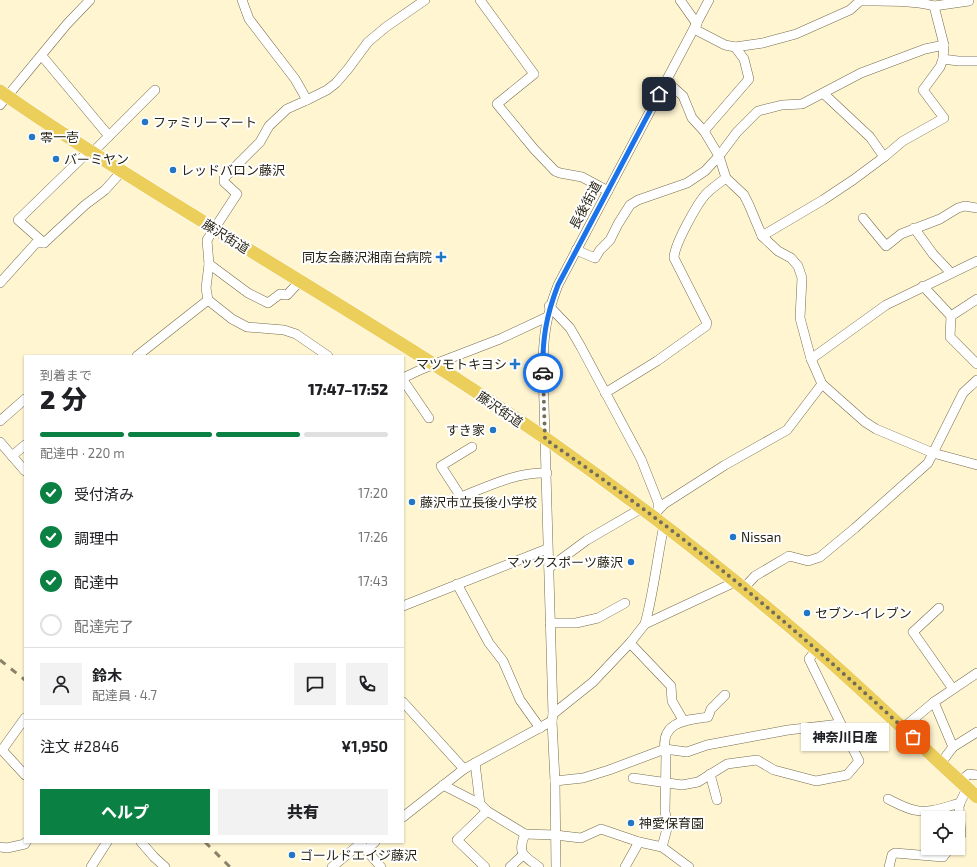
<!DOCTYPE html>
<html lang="ja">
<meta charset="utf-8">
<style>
body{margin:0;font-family:"Exo 2","Noto Sans JP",sans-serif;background:#f2f2f2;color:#202124;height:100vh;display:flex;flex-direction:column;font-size:15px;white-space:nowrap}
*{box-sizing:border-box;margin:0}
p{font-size:13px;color:#757577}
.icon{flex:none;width:22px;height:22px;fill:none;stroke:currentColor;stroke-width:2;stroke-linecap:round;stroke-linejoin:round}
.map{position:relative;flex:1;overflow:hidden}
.side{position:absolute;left:24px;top:355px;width:380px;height:488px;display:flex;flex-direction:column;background:#fff;border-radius:0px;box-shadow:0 1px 3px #0004}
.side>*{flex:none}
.fabs{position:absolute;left:921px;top:811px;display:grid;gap:8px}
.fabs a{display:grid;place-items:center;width:44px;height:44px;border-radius:0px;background:#fff;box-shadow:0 1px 3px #0004;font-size:20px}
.pin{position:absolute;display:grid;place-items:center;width:34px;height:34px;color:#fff;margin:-17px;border-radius:8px;box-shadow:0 2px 6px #0006}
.courier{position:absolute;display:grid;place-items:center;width:40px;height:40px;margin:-20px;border:3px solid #1a73e8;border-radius:50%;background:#fff;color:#222;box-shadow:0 1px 5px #0007}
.bubble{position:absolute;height:28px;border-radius:0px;background:#fff;box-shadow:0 1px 3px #0004;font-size:13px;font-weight:800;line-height:28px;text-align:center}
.headline em{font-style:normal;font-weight:800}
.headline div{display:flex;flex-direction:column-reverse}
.headline{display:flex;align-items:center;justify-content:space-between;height:68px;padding:0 16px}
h1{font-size:26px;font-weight:800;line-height:30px}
.bar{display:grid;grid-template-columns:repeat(4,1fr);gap:6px 4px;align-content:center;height:48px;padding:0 16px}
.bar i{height:5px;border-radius:3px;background:#e0e0e0}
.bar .current{background:#0b8043}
.bar p{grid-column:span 4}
.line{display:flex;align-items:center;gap:10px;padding:0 16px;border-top:1px solid #e0e0e0}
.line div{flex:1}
.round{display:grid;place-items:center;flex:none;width:42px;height:42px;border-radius:0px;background:#f2f2f2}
ol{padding:0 16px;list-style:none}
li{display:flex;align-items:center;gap:12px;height:44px}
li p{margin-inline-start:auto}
li .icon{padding:4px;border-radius:50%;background:#0b8043;color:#fff;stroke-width:4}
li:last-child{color:#757577}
li i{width:22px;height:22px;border:2px solid #e0e0e0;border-radius:50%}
.action{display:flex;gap:8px;margin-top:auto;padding:8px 16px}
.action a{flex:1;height:46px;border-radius:0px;background:#0b8043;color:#fff;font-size:16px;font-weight:800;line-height:46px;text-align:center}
.action a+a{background:#f2f2f2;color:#202124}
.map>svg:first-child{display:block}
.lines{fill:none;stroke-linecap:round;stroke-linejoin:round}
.minor-casing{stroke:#766d4d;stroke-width:10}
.highway-casing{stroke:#fff;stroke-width:14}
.minor{stroke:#fff;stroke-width:9}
.highway{stroke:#ecce5b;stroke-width:13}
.rail{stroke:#89836b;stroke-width:3;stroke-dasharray:7 7;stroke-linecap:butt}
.done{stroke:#736d57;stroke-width:4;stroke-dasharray:0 7.2}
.route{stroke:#1a73e8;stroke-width:5}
.poi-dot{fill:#2276c5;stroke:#fff;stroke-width:1.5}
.labels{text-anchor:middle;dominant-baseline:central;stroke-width:4;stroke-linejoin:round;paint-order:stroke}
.poi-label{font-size:13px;fill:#272416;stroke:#fff;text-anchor:start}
.street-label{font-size:13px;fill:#272416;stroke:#fff}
</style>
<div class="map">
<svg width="977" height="867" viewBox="0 0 977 867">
<rect width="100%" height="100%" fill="#fff5d1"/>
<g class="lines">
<g class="minor-casing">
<g id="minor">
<polyline points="242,0 249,19 295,79 307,100"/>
<polyline points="480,0 534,74 497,104 534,149 555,171 560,173 582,177 608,191"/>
<polyline points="680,0 697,24"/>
<polyline points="934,6 969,1"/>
<path d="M694 29 725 45 735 47 763 43 796 34 850 10 860 1C884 1 911 0 934 6L944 45"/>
<polyline points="42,56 109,136"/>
<polyline points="823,93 870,137 884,157 903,141 944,118 923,90 940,67 943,59"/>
<polyline points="0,105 67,24 90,0"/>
<polyline points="704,131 749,79 744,59 735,47"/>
<polyline points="92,153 155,90"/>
<polyline points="863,218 886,246 901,234 940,219 958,208 965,206 977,208"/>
<polyline points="914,228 933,254 951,273"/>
<polyline points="762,236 823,200 853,180 884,157"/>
<polyline points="44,243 18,220 89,151"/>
<polyline points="576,250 595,258 600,250 610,240 618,224 630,205 638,200 687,183 705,171 719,156 737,132 758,111 782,105 802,104 861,73 925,49 944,45 943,59 958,61 977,61"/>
<polyline points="209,264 248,293 268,303 280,294 287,295 300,281"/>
<polyline points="0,283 36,243 44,243 85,205 105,190 122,171"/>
<polyline points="923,286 951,316 950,337 977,364"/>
<polyline points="549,306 570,328 581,347 641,459 658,502 658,509"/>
<polyline points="951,316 977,299"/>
<polyline points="137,356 208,300"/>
<polyline points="328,356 296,334 284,330 247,327 232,319 208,300 206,288 209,264 207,240 237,194 224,182 224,178 260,142 269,126 287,109 307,100 327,90 336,83 348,69 368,42 386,27 425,0"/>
<polyline points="811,359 886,305 977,261"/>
<polyline points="403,378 422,369 500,339 547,317"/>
<polyline points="403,380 429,418"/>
<polyline points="977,380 963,393 933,453 977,465"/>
<path d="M605 393 657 361 706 326 707 323 674 258C674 245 697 204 706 194 712 188 719 183 726 178"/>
<polyline points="0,421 25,399"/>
<polyline points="0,442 25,471"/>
<path d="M472 447 441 466 461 497C489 486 516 472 547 473"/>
<polyline points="12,456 25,445"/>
<polyline points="653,516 664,504 725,465 787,430 822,384 811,359 800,318 802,278 798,266 791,258 778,251 762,236 749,205 744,195 726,178 719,156 704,131 692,118 683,96 666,81"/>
<polyline points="549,568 587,540 642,508"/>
<polyline points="457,584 489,643 503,661 520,700 540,728"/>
<polyline points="744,588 755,576 789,556 808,561 820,557 855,528 928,463 933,453 876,429 865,422 822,384"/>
<polyline points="403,606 547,549"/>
<polyline points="939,608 913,632 953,689"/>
<polyline points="550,623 576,623 598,618 625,603"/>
<path d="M645 624C654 591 657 558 664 525"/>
<polyline points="630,643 671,686 672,701 683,720"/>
<polyline points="403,702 464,769"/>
<polyline points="553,714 593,682 630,643 645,624 735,582"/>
<polyline points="25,718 2,750 25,775"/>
<polyline points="903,728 934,702"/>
<polyline points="953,747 977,732"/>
<polyline points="475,763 480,804"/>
<polyline points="941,763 953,747 934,702 977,673"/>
<polyline points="710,774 717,800"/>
<polyline points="633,778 682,785 698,782 727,764 757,760 774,770 816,781 847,775 859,761 809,659 816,650"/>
<polyline points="555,781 583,778 609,770 665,749 687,752 707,745 788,730 840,724"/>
<polyline points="960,781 969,774 977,775"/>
<path d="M443 785 480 804 487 811 525 834C517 854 523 855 539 867"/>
<path d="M888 799C896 803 905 808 914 810 929 814 945 807 960 803"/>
<polyline points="403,817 464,769 552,721"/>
<polyline points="525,834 555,835 581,838 601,829 639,842 662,847 689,867"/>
<polyline points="958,839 961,835 959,807 960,803 967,788"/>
<polyline points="141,842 154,857 165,867"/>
<polyline points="359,842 381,867"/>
<polyline points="0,847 7,848 25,844 26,842"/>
<path d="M662 847 668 825 665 812 666 755C658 722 685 720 708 717L711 709 725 695"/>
<polyline points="366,850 375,842"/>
<polyline points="91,867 107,842"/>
<polyline points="332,867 360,844"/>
<polyline points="485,867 457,840 487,811"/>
<polyline points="510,867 523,855"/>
<path d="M556 867 555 781 552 721 553 714 543 370C543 336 546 316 558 285L709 0"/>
<polyline points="625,867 639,842"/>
<polyline points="889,867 892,855 895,853 943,857 950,848"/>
</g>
</g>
<g class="highway-casing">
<path id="highway" d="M0 91C56 131 115 167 173 203 299 281 426 356 548 440 641 505 730 575 816 649 871 697 923 748 977 797"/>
</g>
<use href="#minor" class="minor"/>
<use href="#highway" class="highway"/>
<g class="rail">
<polyline points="0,660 25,680"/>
<polyline points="205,842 230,867"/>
</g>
</g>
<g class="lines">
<path class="done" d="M543 373 545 439C577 461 610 484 642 508 736 578 826 656 913 737"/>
<path class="route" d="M543 373C542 340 546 316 558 285L659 94"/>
</g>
<g class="poi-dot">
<circle cx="145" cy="122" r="4"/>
<circle cx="32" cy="137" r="4"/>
<circle cx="56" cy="159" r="4"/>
<circle cx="173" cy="170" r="4"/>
<path d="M439 251h4v4h4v4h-4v4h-4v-4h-4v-4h4z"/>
<path d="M513 358h4v4h4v4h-4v4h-4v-4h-4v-4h4z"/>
<circle cx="493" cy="430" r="4"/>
<circle cx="412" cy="502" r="4"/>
<circle cx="733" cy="537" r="4"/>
<circle cx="631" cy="562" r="4"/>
<circle cx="807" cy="613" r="4"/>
<circle cx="631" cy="823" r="4"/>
<circle cx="292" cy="855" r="4"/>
</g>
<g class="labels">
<g class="poi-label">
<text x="153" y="122">ファミリーマート</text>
<text x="40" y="137">零一壱</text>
<text x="64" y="159">バーミヤン</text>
<text x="181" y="170">レッドバロン藤沢</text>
<text x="432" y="257" text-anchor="end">同友会藤沢湘南台病院</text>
<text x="507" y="364" text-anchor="end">マツモトキヨシ</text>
<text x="485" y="430" text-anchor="end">すき家</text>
<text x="420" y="502">藤沢市立長後小学校</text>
<text x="741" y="537">Nissan</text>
<text x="623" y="562" text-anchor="end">マックスポーツ藤沢</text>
<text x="815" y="613">セブン-イレブン</text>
<text x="639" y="823">神愛保育園</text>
<text x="300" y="855">ゴールドエイジ藤沢</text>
</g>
<g class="street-label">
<text transform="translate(585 205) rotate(-62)">長後街道</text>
<text transform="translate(226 236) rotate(32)">藤沢街道</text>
<text transform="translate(500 409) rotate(34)">藤沢街道</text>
</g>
</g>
</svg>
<div class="fabs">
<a><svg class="icon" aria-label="locate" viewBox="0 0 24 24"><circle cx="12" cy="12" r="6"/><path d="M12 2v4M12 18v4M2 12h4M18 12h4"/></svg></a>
</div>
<div class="pin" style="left:913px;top:737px;background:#ea580c"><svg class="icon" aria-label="bag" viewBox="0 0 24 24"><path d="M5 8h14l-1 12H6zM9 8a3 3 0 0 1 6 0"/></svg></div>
<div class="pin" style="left:659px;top:94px;background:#1f2937"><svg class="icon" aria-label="home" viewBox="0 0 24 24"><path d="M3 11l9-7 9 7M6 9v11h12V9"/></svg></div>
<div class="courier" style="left:543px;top:373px"><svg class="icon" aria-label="car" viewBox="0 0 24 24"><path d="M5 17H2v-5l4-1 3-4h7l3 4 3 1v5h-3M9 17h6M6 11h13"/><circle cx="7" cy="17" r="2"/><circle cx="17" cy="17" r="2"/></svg></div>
<div class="bubble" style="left:801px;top:723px;width:88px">神奈川日産</div>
<section class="side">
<div class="headline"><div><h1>2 分</h1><p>到着まで</p></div><em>17:47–17:52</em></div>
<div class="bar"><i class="current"></i><i class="current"></i><i class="current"></i><i></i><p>配達中 · 220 m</p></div>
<ol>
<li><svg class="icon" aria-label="check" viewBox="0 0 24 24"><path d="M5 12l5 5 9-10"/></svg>受付済み<p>17:20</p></li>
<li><svg class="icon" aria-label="check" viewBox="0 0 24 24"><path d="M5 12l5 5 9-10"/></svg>調理中<p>17:26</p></li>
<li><svg class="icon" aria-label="check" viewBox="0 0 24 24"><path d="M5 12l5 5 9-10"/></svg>配達中<p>17:43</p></li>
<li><i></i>配達完了</li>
</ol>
<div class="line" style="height:72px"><a class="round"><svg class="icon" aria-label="person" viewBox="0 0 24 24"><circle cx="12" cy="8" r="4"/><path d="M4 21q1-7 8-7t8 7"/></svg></a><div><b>鈴木</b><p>配達員 · 4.7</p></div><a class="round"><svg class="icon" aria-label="chat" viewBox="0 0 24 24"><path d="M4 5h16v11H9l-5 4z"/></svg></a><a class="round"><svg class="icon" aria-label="phone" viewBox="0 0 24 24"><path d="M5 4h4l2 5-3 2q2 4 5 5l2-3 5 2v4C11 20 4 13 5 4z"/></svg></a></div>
<div class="line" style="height:52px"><div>注文 #2846</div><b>¥1,950</b></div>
<div class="action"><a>ヘルプ</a><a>共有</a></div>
</section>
</div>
